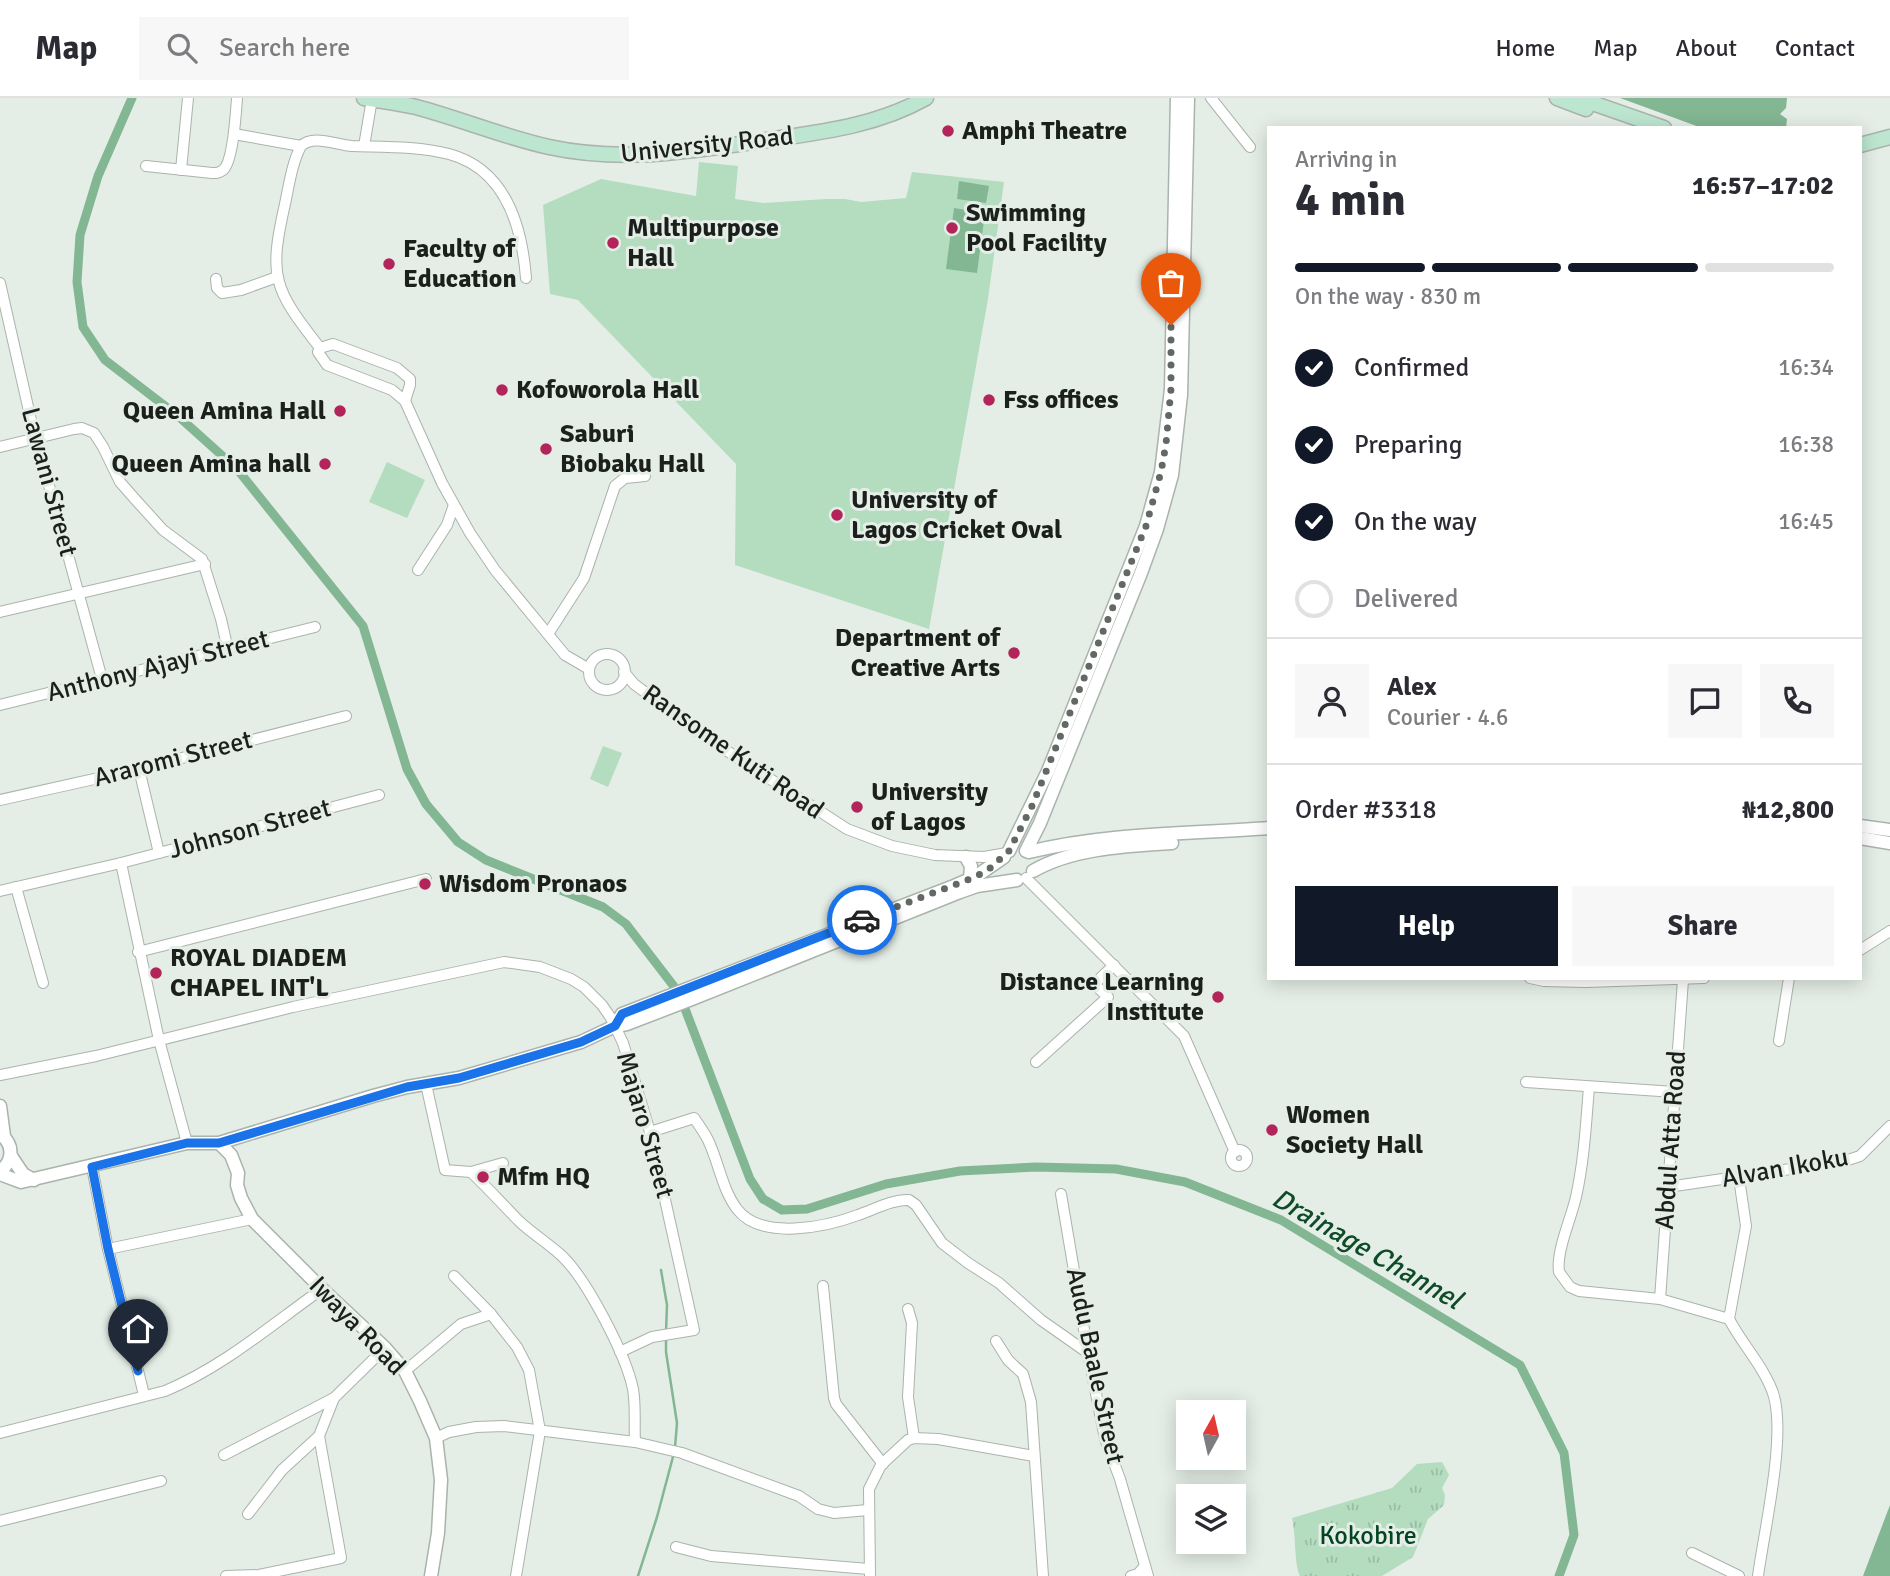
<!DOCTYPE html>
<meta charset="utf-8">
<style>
body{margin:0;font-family:Signika,sans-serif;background:#f7f7f7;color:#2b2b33;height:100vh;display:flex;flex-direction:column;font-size:26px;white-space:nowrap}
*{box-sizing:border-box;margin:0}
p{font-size:23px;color:#7c7c81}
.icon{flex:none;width:38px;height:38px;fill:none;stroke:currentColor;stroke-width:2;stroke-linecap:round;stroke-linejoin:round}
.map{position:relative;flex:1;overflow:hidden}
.side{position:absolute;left:1267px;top:28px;width:595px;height:854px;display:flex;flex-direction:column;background:#fff;border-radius:0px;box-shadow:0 4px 18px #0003}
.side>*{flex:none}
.needle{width:46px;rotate:8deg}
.buttons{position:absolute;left:1176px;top:1302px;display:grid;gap:14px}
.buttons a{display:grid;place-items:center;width:70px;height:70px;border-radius:0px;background:#fff;box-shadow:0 4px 18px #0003;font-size:35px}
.pin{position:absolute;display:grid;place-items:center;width:60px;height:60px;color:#fff;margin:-72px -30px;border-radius:50% 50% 50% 0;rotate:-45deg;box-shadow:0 0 7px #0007}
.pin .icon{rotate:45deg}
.courier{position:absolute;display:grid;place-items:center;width:70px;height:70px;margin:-35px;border:5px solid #1a73e8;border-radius:50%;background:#fff;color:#222;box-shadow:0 2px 9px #0007}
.summary em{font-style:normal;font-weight:800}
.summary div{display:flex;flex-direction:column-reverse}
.summary{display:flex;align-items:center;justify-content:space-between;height:119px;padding:0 28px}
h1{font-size:46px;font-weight:800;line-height:52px}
.bar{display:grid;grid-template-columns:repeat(4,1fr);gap:10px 7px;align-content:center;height:84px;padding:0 28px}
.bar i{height:9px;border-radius:5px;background:#e1e1e2}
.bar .on{background:#111827}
.bar p{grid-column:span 4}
.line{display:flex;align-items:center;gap:18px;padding:0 28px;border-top:2px solid #e1e1e2}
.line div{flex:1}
.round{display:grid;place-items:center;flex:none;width:74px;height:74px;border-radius:0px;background:#f7f7f7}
ol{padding:0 28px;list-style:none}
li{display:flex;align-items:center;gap:21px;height:77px}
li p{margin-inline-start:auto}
li .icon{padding:7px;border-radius:50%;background:#111827;color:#fff;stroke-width:4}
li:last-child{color:#7c7c81}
li i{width:38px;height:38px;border:4px solid #e1e1e2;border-radius:50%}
.cta{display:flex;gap:14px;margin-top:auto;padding:14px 28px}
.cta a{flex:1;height:80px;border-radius:0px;background:#111827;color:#fff;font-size:28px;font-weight:800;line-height:80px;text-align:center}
.cta a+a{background:#f7f7f7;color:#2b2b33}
header{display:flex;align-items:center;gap:42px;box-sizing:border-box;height:98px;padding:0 35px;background:#fff;border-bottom:2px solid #e1e1e2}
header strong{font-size:33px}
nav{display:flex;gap:38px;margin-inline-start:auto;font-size:24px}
.search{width:490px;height:63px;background:#f7f7f7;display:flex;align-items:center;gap:18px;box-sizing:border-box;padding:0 24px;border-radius:0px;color:#7c7c81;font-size:26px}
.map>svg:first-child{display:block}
.grass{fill:#b4dcbf}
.park{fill:url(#park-tufts)}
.water{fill:#83b692}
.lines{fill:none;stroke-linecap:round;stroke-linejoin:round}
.stream{stroke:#83b692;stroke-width:2.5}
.canal{stroke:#83b692;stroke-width:9}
.minor-casing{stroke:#aab3ac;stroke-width:12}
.tertiary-casing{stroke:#aab3ac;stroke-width:15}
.secondary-casing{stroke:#aab3ac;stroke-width:17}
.minor{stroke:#fff;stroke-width:10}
.tertiary{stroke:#fff;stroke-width:12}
.secondary{stroke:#bde6d0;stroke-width:14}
.done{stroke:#626863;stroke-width:7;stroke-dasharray:0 12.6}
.route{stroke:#1a73e8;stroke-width:9}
.poi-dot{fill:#b2245a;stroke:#e4eee6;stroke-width:2.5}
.labels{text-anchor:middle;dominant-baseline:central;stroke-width:6;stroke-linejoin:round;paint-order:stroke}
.poi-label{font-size:26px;font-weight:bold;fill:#1c201d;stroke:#e4eee6;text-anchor:start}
.street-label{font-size:26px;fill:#1c201d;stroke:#e4eee6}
.park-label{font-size:26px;fill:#044422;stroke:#e4eee6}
.water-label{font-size:28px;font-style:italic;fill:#0f4b29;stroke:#e4eee6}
</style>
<header>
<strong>Map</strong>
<div class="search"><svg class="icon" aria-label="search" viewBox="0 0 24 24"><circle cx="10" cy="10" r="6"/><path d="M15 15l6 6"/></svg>Search here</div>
<nav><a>Home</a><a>Map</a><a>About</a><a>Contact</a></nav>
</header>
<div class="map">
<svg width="1890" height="1478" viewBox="0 0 1890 1478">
<defs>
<pattern id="park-tufts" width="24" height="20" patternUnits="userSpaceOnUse" patternTransform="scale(1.75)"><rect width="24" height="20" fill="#b4dcbf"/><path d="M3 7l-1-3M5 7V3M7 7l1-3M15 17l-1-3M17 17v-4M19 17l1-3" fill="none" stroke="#9abca4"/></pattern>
</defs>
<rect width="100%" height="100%" fill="#e4eee6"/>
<g class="grass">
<polygon points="699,64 738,68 735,101 764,105 826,101 845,101 861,104 906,100 912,74 1004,84 988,201 929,531 735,467 736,366 578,202 550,196 543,107 601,81 696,98"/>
<polygon points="387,364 425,382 407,420 369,404"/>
<polygon points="603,648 622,655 608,689 590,681"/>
</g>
<path class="park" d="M1442 1364 1449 1377 1442 1390 1445 1397 1444 1407 1428 1421 1413 1459 1382 1478H1300C1294 1466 1296 1436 1292 1420L1392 1390 1417 1366Z"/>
<g class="water">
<polygon points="1620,0 1787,0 1786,10 1780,16 1787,21 1786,30 1702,30"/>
<polygon points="959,83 989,88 986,105 957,101"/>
<polygon points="954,110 985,115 977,175 946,171"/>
<polygon points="1890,1407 1890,1478 1863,1478"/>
</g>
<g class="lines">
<g class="stream">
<polyline points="661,1172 667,1207 666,1234"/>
<polyline points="666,1241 666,1254 677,1325 675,1349"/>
<polyline points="638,1478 657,1419 674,1355"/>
</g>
<polyline class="canal" points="132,0 98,78 80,137 77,184 83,229 105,262 178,318 237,371 363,528 407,671 426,706 458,744 486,762 603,809 626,826 679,895 750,1081 763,1101 782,1112 807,1111 886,1086 960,1073 1036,1069 1116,1071 1185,1084 1281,1122 1520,1267 1564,1355 1574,1437 1559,1478"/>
<g class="minor-casing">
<g id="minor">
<polyline points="1211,0 1250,49"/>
<polyline points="234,36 301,48"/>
<polyline points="364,48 372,1"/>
<path d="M146 68 212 75C217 75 219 75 223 72 233 64 236 14 237 0"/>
<polyline points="181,72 188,0"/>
<path d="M526 180C522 128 505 71 449 56 418 48 384 49 352 48 336 47 313 36 301 48 292 65 289 87 285 106 268 180 274 191 320 250L318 254 327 267 392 292 405 303 442 385 470 435 495 472 565 557 589 571"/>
<polyline points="216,181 217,190 222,195 241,192 277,179"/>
<polyline points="0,185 31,322 102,581"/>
<polyline points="320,250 333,246 397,270 410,281 410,287 405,303"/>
<polyline points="0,349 74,331 82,330 94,335 103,349 120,384 134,400 163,432 202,461 221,521 228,552"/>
<polyline points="418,472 447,427 454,407"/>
<polyline points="0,514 205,466"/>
<polyline points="548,536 584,480 615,388 625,380 645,378"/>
<circle cx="607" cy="574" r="18"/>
<polyline points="624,574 634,586 701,636 847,731 892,748 935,757 984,759 1007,755"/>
<polyline points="0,607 315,529"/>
<polyline points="139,671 159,755"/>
<polyline points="0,702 139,671 346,618"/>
<polyline points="121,765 159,942 187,1045"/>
<polyline points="1026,780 1184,938 1235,1054"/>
<polyline points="16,789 43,885"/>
<polyline points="0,793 121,765 379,697"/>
<polyline points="1860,852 1890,833"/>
<polyline points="138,854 426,781"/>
<polyline points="1530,880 1544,883 1586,884 1704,880"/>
<polyline points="1779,943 1789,880"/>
<polyline points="1036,964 1108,899 1094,886 1114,867"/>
<polyline points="0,977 96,958 293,909 504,864 540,869 571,881 584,889 602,907 611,920 623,945 650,1034 694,1232 652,1239 620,1254"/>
<polyline points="1526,984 1675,994"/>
<polyline points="426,986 445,1072 471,1074 503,1065"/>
<path d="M1589 989C1586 1026 1584 1063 1576 1099 1571 1121 1556 1153 1559 1174L1570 1189 1579 1193 1660 1201 1729 1221"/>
<path d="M650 1034 694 1020C699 1027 704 1034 708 1042 719 1065 722 1091 737 1111 761 1143 826 1129 858 1117 873 1112 893 1101 909 1102L916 1107 942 1145 968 1165 999 1185 1041 1222 1088 1255"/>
<circle cx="1239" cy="1060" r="8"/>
<polyline points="92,1069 108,1151 144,1297"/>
<path d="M471 1074C488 1090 503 1107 520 1124 533 1136 549 1146 562 1158 587 1182 626 1257 633 1291 636 1308 634 1327 635 1344"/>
<polyline points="1668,1089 1845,1063 1860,1058 1890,1028"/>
<polyline points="1061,1096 1088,1255 1105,1341 1120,1381 1148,1478"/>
<polyline points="108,1151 252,1121"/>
<polyline points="454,1178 491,1216 517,1249 529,1272 540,1333 516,1478"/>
<polyline points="823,1188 834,1300 836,1306 883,1366"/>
<polyline points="1660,1201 1683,882"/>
<polyline points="908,1211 912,1225 908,1299 914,1340"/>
<path d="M1729 1221C1742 1246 1764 1269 1773 1295 1787 1336 1764 1433 1758 1478"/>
<polyline points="1729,1221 1746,1128 1739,1080"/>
<polyline points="996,1243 1008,1262 1023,1276 1031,1304 1043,1478"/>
<polyline points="405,1273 461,1226 491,1216"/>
<path d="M0 1335 165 1293C223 1269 271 1227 322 1191"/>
<polyline points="436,1340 449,1334 476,1329 504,1328 635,1344 682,1355 799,1398 818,1411 834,1415 868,1412"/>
<polyline points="224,1357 334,1300"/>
<polyline points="248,1416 282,1372 319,1338 334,1300 385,1250"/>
<polyline points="0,1423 161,1383"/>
<polyline points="676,1449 711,1458 869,1471"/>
<polyline points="1692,1455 1739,1478"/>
<polyline points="226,1478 259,1477 341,1460 319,1338"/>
<polyline points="870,1478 869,1391 881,1367 908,1342 914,1340 938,1341 1034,1358"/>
<polyline points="1131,1478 1138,1476 1144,1469"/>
</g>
</g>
<g class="tertiary-casing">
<g id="tertiary">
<polyline points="1860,728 1890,732"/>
<polyline points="1860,740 1890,745"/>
<polyline points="1009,753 1048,673 1146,428 1161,374 1171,291 1177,0"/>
<polyline points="1026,753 1040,725 1141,475 1157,431 1172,377 1181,297 1188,0"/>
<path d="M1029 754C1106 735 1190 736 1269 730"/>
<polyline points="966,759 971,768 970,781"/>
<path d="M1033 773C1073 750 1126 748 1172 745"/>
<polyline points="615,928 622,916 954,788 975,779 1004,759"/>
<polyline points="0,1008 4,1038"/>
<path d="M0 1036C14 1046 14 1063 0 1073"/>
<polyline points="219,1045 231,1057 238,1075 237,1087 241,1100 252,1121 322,1191 385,1250 405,1273 420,1303 436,1340 441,1382 438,1435 431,1478"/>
<polyline points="11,1058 23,1076 34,1082"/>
<polyline points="0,1076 21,1084 187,1045 219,1045 373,998 407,989 459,980 581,944 615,928 627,926 692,901 960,794 977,788 1017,782"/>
</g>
</g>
<g class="secondary-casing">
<g id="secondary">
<path d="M364 0C382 3 399 5 416 9 461 21 504 39 549 49 623 65 694 53 767 42 822 34 876 28 926 0"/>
<polyline points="1557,0 1586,11"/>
<polyline points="1578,0 1664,30"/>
<polyline points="1860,47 1890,39"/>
</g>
</g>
<use href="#minor" class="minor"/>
<use href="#tertiary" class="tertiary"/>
<use href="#secondary" class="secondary"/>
</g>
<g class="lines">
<polyline class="done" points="862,822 975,779 989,771 1009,753 1032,708 1146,428 1161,374 1166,346 1171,291 1171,227"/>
<polyline class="route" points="138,1273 108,1151 92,1069 187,1045 219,1045 407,989 459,980 581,944 615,928 622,916 862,822"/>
</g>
<g class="poi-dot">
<circle cx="948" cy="33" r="7"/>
<circle cx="952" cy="130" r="7"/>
<circle cx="613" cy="145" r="7"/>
<circle cx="389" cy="166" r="7"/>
<circle cx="502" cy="292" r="7"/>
<circle cx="989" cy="302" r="7"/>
<circle cx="340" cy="313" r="7"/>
<circle cx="546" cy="351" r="7"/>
<circle cx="325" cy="366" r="7"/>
<circle cx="837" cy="417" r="7"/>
<circle cx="1014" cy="555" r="7"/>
<circle cx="857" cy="709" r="7"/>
<circle cx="425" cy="786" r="7"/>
<circle cx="156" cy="875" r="7"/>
<circle cx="1218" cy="899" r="7"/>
<circle cx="1272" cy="1032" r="7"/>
<circle cx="483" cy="1079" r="7"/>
</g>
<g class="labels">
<g class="poi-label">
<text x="962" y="33">Amphi Theatre</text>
<text x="966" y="115">Swimming<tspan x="966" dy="30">Pool Facility</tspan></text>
<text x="627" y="130">Multipurpose<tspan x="627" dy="30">Hall</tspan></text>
<text x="403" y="151">Faculty of<tspan x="403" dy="30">Education</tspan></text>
<text x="516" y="292">Kofoworola Hall</text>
<text x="1003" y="302">Fss offices</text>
<text x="326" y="313" text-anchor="end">Queen Amina Hall</text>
<text x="560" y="336">Saburi<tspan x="560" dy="30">Biobaku Hall</tspan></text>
<text x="311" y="366" text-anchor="end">Queen Amina hall</text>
<text x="851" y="402">University of<tspan x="851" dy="30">Lagos Cricket Oval</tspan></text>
<text x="1000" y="540" text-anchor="end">Department of<tspan x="1000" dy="30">Creative Arts</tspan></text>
<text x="871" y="694">University<tspan x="871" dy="30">of Lagos</tspan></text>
<text x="439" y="786">Wisdom Pronaos</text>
<text x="170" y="860">ROYAL DIADEM<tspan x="170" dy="30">CHAPEL INT'L</tspan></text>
<text x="1204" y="884" text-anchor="end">Distance Learning<tspan x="1204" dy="30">Institute</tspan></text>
<text x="1286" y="1017">Women<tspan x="1286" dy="30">Society Hall</tspan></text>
<text x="497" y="1079">Mfm HQ</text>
</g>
<g class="street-label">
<text transform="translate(707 47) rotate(-6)">University Road</text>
<text transform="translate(49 384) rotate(75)">Lawani Street</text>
<text transform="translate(158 568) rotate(-14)">Anthony Ajayi Street</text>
<text transform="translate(733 654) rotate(35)">Ransome Kuti Road</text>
<text transform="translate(173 661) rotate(-14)">Araromi Street</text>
<text transform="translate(250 731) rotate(-15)">Johnson Street</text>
<text transform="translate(645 1027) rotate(74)">Majaro Street</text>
<text transform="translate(1671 1042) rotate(-86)">Abdul Atta Road</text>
<text transform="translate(1785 1070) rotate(-10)">Alvan Ikoku</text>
<text transform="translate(357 1228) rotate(46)">Iwaya Road</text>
<text transform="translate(1095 1268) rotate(78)">Audu Baale Street</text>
</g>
<g class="park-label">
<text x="1368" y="1438">Kokobire</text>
</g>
<g class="water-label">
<text transform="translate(1367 1151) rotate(30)">Drainage Channel</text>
</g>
</g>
</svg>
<div class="buttons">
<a><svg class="needle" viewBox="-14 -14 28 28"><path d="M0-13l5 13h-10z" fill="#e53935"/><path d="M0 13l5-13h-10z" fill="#7c7c81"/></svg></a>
<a><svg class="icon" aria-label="layers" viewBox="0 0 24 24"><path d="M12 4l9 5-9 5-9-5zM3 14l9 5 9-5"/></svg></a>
</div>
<div class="pin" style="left:1171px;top:227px;background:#ea580c"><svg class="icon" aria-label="bag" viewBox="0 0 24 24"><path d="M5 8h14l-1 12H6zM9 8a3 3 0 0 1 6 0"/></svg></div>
<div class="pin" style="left:138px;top:1273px;background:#1f2937"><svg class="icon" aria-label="home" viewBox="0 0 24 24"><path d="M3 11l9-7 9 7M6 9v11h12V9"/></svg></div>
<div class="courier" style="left:862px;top:822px"><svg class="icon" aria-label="car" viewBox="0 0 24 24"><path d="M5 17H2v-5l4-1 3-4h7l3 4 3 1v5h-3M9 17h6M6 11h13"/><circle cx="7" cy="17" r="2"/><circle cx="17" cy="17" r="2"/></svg></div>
<section class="side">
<div class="summary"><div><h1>4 min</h1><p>Arriving in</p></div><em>16:57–17:02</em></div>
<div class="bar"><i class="on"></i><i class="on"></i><i class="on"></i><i></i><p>On the way · 830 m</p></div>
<ol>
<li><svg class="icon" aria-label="check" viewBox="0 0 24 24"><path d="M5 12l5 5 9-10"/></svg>Confirmed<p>16:34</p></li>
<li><svg class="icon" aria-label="check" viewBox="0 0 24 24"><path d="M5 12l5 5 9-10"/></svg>Preparing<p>16:38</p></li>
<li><svg class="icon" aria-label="check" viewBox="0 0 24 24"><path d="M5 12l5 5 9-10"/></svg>On the way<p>16:45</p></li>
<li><i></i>Delivered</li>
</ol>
<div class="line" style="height:126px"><a class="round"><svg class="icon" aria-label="person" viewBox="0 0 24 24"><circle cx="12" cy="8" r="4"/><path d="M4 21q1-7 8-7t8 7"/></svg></a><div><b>Alex</b><p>Courier · 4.6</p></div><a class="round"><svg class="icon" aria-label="chat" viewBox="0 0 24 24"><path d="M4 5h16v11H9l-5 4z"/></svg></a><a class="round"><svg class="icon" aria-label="phone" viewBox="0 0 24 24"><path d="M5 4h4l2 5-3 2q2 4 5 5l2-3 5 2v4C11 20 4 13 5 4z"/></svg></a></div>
<div class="line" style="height:91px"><div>Order #3318</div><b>₦12,800</b></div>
<div class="cta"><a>Help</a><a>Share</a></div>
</section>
</div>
